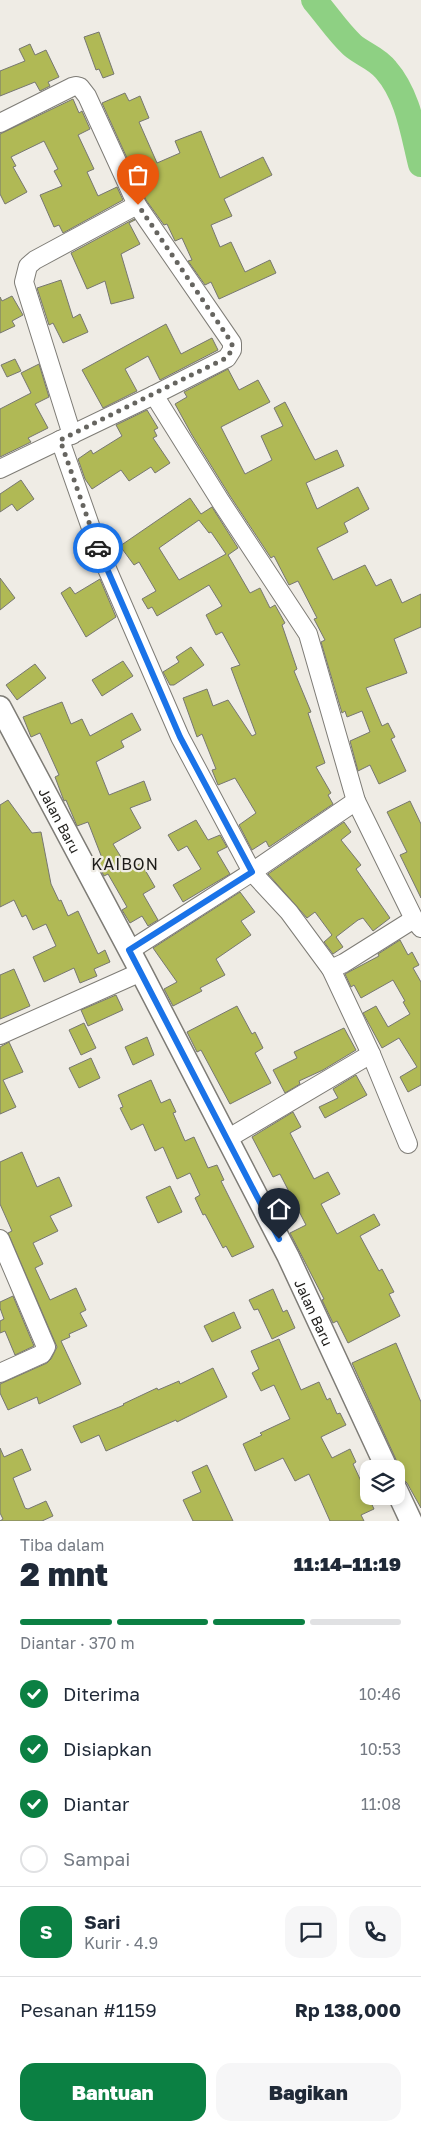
<!DOCTYPE html>
<html lang="id">
<meta charset="utf-8">
<style>
body{margin:0;font-family:"Golos Text",sans-serif;background:#f6f6f7;color:#1f2937;height:100vh;display:flex;flex-direction:column;font-size:19px;white-space:nowrap}
*{box-sizing:border-box;margin:0}
p{font-size:16px;color:#747a83}
.icon{flex:none;width:28px;height:28px;fill:none;stroke:currentColor;stroke-width:2;stroke-linecap:round;stroke-linejoin:round}
.map{position:relative;height:1521px;overflow:hidden}
.drawer{display:flex;flex-direction:column;background:#fff;flex:1}
.drawer>*{flex:none}
.tools{position:absolute;left:360px;top:1460px;display:grid;gap:10px}
.tools a{display:grid;place-items:center;width:45px;height:45px;border-radius:10px;background:#fff;box-shadow:0 2px 8px #0003;font-size:25px}
.pin{position:absolute;display:grid;place-items:center;width:42px;height:42px;color:#fff;margin:-51px -21px;border-radius:50% 50% 50% 0;rotate:-45deg;box-shadow:0 0 5px #0007}
.pin .icon{rotate:45deg}
.courier{position:absolute;display:grid;place-items:center;width:50px;height:50px;margin:-25px;border:4px solid #1a73e8;border-radius:50%;background:#fff;color:#222;box-shadow:0 1px 6px #0007}
.summary em{font-style:normal;font-weight:800}
.summary div{display:flex;flex-direction:column-reverse}
.summary{display:flex;align-items:center;justify-content:space-between;height:85px;padding:0 20px}
h1{font-size:32px;font-weight:800;line-height:38px}
.bar{display:grid;grid-template-columns:repeat(4,1fr);gap:8px 5px;align-content:center;height:60px;padding:0 20px}
.bar i{height:6px;border-radius:4px;background:#e0e1e3}
.bar .selected{background:#0b8043}
.bar p{grid-column:span 4}
.line{display:flex;align-items:center;gap:12px;padding:0 20px;border-top:1px solid #e0e1e3}
.line div{flex:1}
.round{display:grid;place-items:center;flex:none;width:52px;height:52px;border-radius:15px;background:#f6f6f7}
ol{padding:0 20px;list-style:none}
li{display:flex;align-items:center;gap:15px;height:55px}
li p{margin-inline-start:auto}
li .icon{padding:5px;border-radius:50%;background:#0b8043;color:#fff;stroke-width:4}
li:last-child{color:#747a83}
li i{width:28px;height:28px;border:2px solid #e0e1e3;border-radius:50%}
.action{display:flex;gap:10px;margin-top:auto;padding:10px 20px}
.action a{flex:1;height:58px;border-radius:15px;background:#0b8043;color:#fff;font-size:20px;font-weight:800;line-height:58px;text-align:center}
.action a+a{background:#f6f6f7;color:#1f2937}
.map>svg:first-child{display:block}
.lines{fill:none;stroke-linecap:round;stroke-linejoin:round}
.river{stroke:#8ed083;stroke-width:26}
.building{fill:#b0b955;stroke:#777771;fill-rule:evenodd}
.minor-casing{stroke:#7e7c76;stroke-width:20}
.tertiary-casing{stroke:#7e7c76;stroke-width:24}
.minor{stroke:#fff;stroke-width:18}
.tertiary{stroke:#fff;stroke-width:21}
.done{stroke:#666560;stroke-width:5;stroke-dasharray:0 9}
.route{stroke:#1a73e8;stroke-width:6}
.labels{text-anchor:middle;dominant-baseline:central;stroke-width:4.5;stroke-linejoin:round;paint-order:stroke}
.street-label{font-size:14px;fill:#1d1c19;stroke:#efece5}
.quarter-label{font-size:16px;letter-spacing:1px;fill:#1d1c19;stroke:#efece5}
</style>
<div class="map">
<svg width="421" height="1521" viewBox="0 0 421 1521">
<rect width="100%" height="100%" fill="#efece5"/>
<g class="lines">
<path class="river" d="M314 0C327 15 338 32 352 45 362 54 377 58 386 70 408 95 413 132 421 164"/>
</g>
<g class="building">
<polygon points="99,32 114,74 103,78 99,69 96,70 84,37"/>
<polygon points="30,44 35,55 46,50 59,77 48,82 50,86 40,91 35,82 0,96 0,71 25,61 19,49"/>
<polygon points="125,93 129,101 140,96 149,118 139,122 157,163 180,153 175,141 201,131 220,178 263,157 272,175 224,199 232,216 211,225 220,247 231,242 245,272 270,260 276,273 219,299 211,282 205,285 188,261 192,260 182,238 175,241 167,224 164,225 146,200 102,103"/>
<polygon points="73,99 79,113 82,111 90,129 78,135 94,169 87,172 98,196 117,187 123,200 63,233 59,225 54,227 40,195 62,186 54,171 58,169 44,141 11,157 16,166 13,167 27,192 5,204 0,194 0,134"/>
<polygon points="134,219 135,220 129,223 140,244 121,254 134,298 111,304 105,281 87,289 71,253"/>
<polygon points="61,280 73,318 80,314 88,332 63,343 53,323 49,325 37,288"/>
<polygon points="12,296 23,315 12,321 15,326 0,333 0,297 2,301"/>
<polygon points="166,324 181,354 212,338 218,350 160,380 148,356 125,369 137,391 103,408 82,370"/>
<polygon points="15,359 21,371 7,377 1,365"/>
<polygon points="39,364 49,397 35,404 48,428 28,438 31,442 0,457 0,409 31,393 21,373"/>
<polygon points="228,369 239,390 258,380 270,402 221,427 245,474 272,460 261,436 283,426 274,408 285,402 315,460 337,450 344,466 306,483 317,509 358,487 369,509 344,523 348,532 317,548 333,580 365,565 376,586 391,579 402,603 421,594 421,627 394,639 407,673 366,688 382,726 388,723 395,737 391,739 406,771 379,784 370,765 358,771 350,741 370,732 362,711 347,717 345,711 342,713 321,642 325,640 314,619 317,618 298,581 289,585 274,556 271,558 230,496 192,435 175,404 187,397 184,392"/>
<polygon points="147,410 158,428 154,430 157,436 153,438 170,463 155,473 151,467 129,481 121,470 92,489 85,479 78,459 91,450 93,454 122,436 116,425"/>
<polygon points="21,480 34,499 17,511 12,504 0,512 0,494"/>
<path d="M190 498 201 514 212 507 238 548 228 555 250 593 260 588 270 608 275 605 285 623 282 625 297 669 294 671 311 712 308 713 325 763 316 767 331 793 328 795 333 804 269 847 266 841 252 850 239 825 256 813 235 778 218 785 212 770 216 769 202 734 197 737 183 698 207 689 213 706 228 700 252 736 256 734 231 668 240 665 222 632 216 635 206 615 222 606 209 585 157 616 152 607 148 609 142 599 156 591 139 562 134 565 120 546ZM199 520 209 533 211 532 226 554 179 580 159 548Z"/>
<polygon points="0,578 15,598 0,610"/>
<polygon points="100,579 116,617 86,637 61,593 70,587 75,594"/>
<polygon points="191,647 204,665 174,685 170,685 163,672 179,662 176,657"/>
<polygon points="123,661 133,676 102,696 92,680"/>
<polygon points="35,664 46,678 17,700 6,685"/>
<polygon points="62,702 71,724 82,719 90,736 132,713 141,730 121,741 124,747 96,762 109,795 144,781 151,800 130,808 141,828 113,844 129,870 141,863 155,887 143,894 158,920 148,926 142,916 130,923 122,910 127,907 108,874 104,876 96,861 102,858 88,822 77,826 66,800 64,801 55,777 59,775 40,733 31,737 23,717"/>
<polygon points="8,800 32,833 41,832 51,884 59,901 61,900 68,916 78,911 98,954 105,950 110,962 94,969 97,976 80,983 74,968 44,982 33,957 56,946 46,924 33,930 26,915 22,917 14,900 0,907 0,805"/>
<polygon points="410,801 421,824 421,898 400,855 407,852 387,812"/>
<polygon points="196,820 208,840 220,835 227,847 217,852 230,874 183,902 173,885 201,869 187,846 178,851 168,835"/>
<polygon points="344,822 351,832 341,840 361,865 356,869 390,918 373,931 363,918 358,920 336,937 343,947 333,954 324,942 332,935 315,912 307,918 268,874"/>
<polygon points="240,892 255,912 241,921 251,935 216,959 225,975 200,988 202,991 173,1006 164,989 177,982 153,948"/>
<polygon points="400,940 408,955 412,952 419,965 413,968 421,982 421,1085 408,1092 400,1077 417,1067 399,1038 382,1048 363,1013 376,1006 388,1027 410,1014 403,1002 405,1001 393,980 361,998 354,985 351,987 345,974 379,956 378,954"/>
<polygon points="14,969 30,1006 0,1019 0,975"/>
<polygon points="116,995 123,1010 88,1026 81,1010"/>
<polygon points="237,1006 252,1034 255,1032 263,1048 255,1053 271,1083 230,1104 201,1050 197,1052 187,1032"/>
<polygon points="84,1023 96,1048 81,1055 69,1030"/>
<polygon points="344,1028 356,1050 323,1070 299,1081 300,1084 285,1093 273,1070 297,1058 294,1052"/>
<polygon points="147,1037 154,1055 133,1065 125,1047"/>
<polygon points="9,1042 23,1072 3,1080 16,1107 0,1114 0,1047"/>
<polygon points="91,1058 100,1078 79,1088 69,1068"/>
<polygon points="356,1075 367,1095 325,1118 319,1107 338,1098 333,1089"/>
<polygon points="151,1080 161,1103 170,1099 176,1112 173,1113 185,1141 194,1137 208,1168 217,1165 224,1180 221,1181 254,1247 232,1257 226,1246 223,1248 205,1214 203,1215 195,1198 200,1195 190,1173 177,1179 163,1147 155,1151 143,1124 131,1130 120,1108 123,1107 118,1095"/>
<polygon points="293,1112 301,1127 290,1133 314,1179 328,1172 340,1194 321,1204 337,1234 374,1214 380,1225 360,1236 379,1271 382,1269 394,1292 389,1294 400,1316 348,1343 337,1321 333,1323 322,1300 324,1299 290,1233 306,1225 280,1174 273,1177 252,1137"/>
<polygon points="22,1152 37,1187 59,1177 72,1206 50,1216 58,1231 33,1243 43,1264 35,1268 50,1300 76,1288 86,1310 80,1313 87,1326 69,1334 70,1337 61,1341 81,1384 39,1404 37,1397 8,1410 0,1393 0,1384 47,1363 51,1359 57,1347 8,1233 12,1231 0,1204 0,1162"/>
<polygon points="170,1186 182,1212 158,1223 146,1197"/>
<polygon points="273,1289 283,1312 287,1310 295,1328 272,1339 258,1309 254,1310 249,1300"/>
<polygon points="13,1296 34,1346 15,1355 5,1331 0,1333 0,1321 4,1319 0,1308 0,1302"/>
<polygon points="234,1312 241,1328 212,1342 204,1326"/>
<polygon points="279,1339 301,1390 319,1382 327,1400 330,1398 337,1414 340,1413 346,1425 321,1437 332,1458 350,1449 356,1462 353,1464 374,1509 361,1515 364,1521 330,1521 309,1474 295,1481 283,1458 255,1471 243,1444 262,1435 260,1433 290,1419 274,1385 261,1391 252,1373 259,1369 251,1351"/>
<polygon points="396,1343 421,1402 421,1508 407,1483 403,1479 397,1477 399,1471 398,1464 352,1363"/>
<polygon points="213,1368 227,1397 177,1422 176,1420 106,1451 99,1435 81,1443 73,1426 124,1405 123,1404 157,1388 158,1390 179,1381 180,1384"/>
<polygon points="0,1448 4,1457 22,1449 31,1470 13,1478 25,1508 28,1509 46,1501 53,1516 42,1521 0,1521 3,1519 0,1513"/>
<polygon points="207,1465 233,1521 193,1521 183,1500 201,1492 192,1472"/>
</g>
<g class="lines">
<g class="minor-casing">
<g id="minor">
<polyline points="0,123 72,87 76,86 80,87 87,96 137,205 232,343 232,350 227,358 154,395 0,469"/>
<polyline points="154,395 221,502 308,634 356,801 414,919 421,928"/>
<polyline points="72,435 24,282 28,266 35,260 137,205"/>
<polyline points="60,440 98,548 180,737 252,872 289,912 331,969 371,1054 227,1139"/>
<polyline points="129,951 252,872 356,801"/>
<polyline points="331,969 344,963 414,919"/>
<polyline points="0,1035 141,972"/>
<polyline points="371,1054 408,1144"/>
<polyline points="0,1239 46,1347 42,1354 0,1373"/>
</g>
</g>
<g class="tertiary-casing">
<g id="tertiary">
<path id="s1" d="M0 707 141 972 288 1256 387 1469"/>
<polyline points="396,1489 411,1521"/>
</g>
</g>
<use href="#minor" class="minor"/>
<use href="#tertiary" class="tertiary"/>
</g>
<g class="lines">
<polyline class="done" points="98,548 60,440 226,358 232,350 232,343 138,205"/>
<polyline class="route" points="98,548 180,737 252,872 129,950 279,1239"/>
</g>
<g class="labels">
<g class="street-label">
<text stroke="none"><textPath href="#s1" startOffset="128">Jalan Baru</textPath></text>
<text stroke="none"><textPath href="#s1" startOffset="682">Jalan Baru</textPath></text>
</g>
<g class="quarter-label">
<text x="125" y="864">KAIBON</text>
</g>
</g>
</svg>
<div class="tools">
<a><svg class="icon" aria-label="layers" viewBox="0 0 24 24"><path d="M12 4l9 5-9 5-9-5zM3 14l9 5 9-5"/></svg></a>
</div>
<div class="pin" style="left:138px;top:205px;background:#ea580c"><svg class="icon" aria-label="bag" viewBox="0 0 24 24"><path d="M5 8h14l-1 12H6zM9 8a3 3 0 0 1 6 0"/></svg></div>
<div class="pin" style="left:279px;top:1239px;background:#1f2937"><svg class="icon" aria-label="home" viewBox="0 0 24 24"><path d="M3 11l9-7 9 7M6 9v11h12V9"/></svg></div>
<div class="courier" style="left:98px;top:548px"><svg class="icon" aria-label="car" viewBox="0 0 24 24"><path d="M5 17H2v-5l4-1 3-4h7l3 4 3 1v5h-3M9 17h6M6 11h13"/><circle cx="7" cy="17" r="2"/><circle cx="17" cy="17" r="2"/></svg></div>
</div>
<section class="drawer">
<div class="summary"><div><h1>2 mnt</h1><p>Tiba dalam</p></div><em>11:14–11:19</em></div>
<div class="bar"><i class="selected"></i><i class="selected"></i><i class="selected"></i><i></i><p>Diantar · 370 m</p></div>
<ol>
<li><svg class="icon" aria-label="check" viewBox="0 0 24 24"><path d="M5 12l5 5 9-10"/></svg>Diterima<p>10:46</p></li>
<li><svg class="icon" aria-label="check" viewBox="0 0 24 24"><path d="M5 12l5 5 9-10"/></svg>Disiapkan<p>10:53</p></li>
<li><svg class="icon" aria-label="check" viewBox="0 0 24 24"><path d="M5 12l5 5 9-10"/></svg>Diantar<p>11:08</p></li>
<li><i></i>Sampai</li>
</ol>
<div class="line" style="height:90px"><b class="round" style="background:#0b8043;color:#fff">S</b><div><b>Sari</b><p>Kurir · 4.9</p></div><a class="round"><svg class="icon" aria-label="chat" viewBox="0 0 24 24"><path d="M4 5h16v11H9l-5 4z"/></svg></a><a class="round"><svg class="icon" aria-label="phone" viewBox="0 0 24 24"><path d="M5 4h4l2 5-3 2q2 4 5 5l2-3 5 2v4C11 20 4 13 5 4z"/></svg></a></div>
<div class="line" style="height:65px"><div>Pesanan #1159</div><b>Rp 138,000</b></div>
<div class="action"><a>Bantuan</a><a>Bagikan</a></div>
</section>
